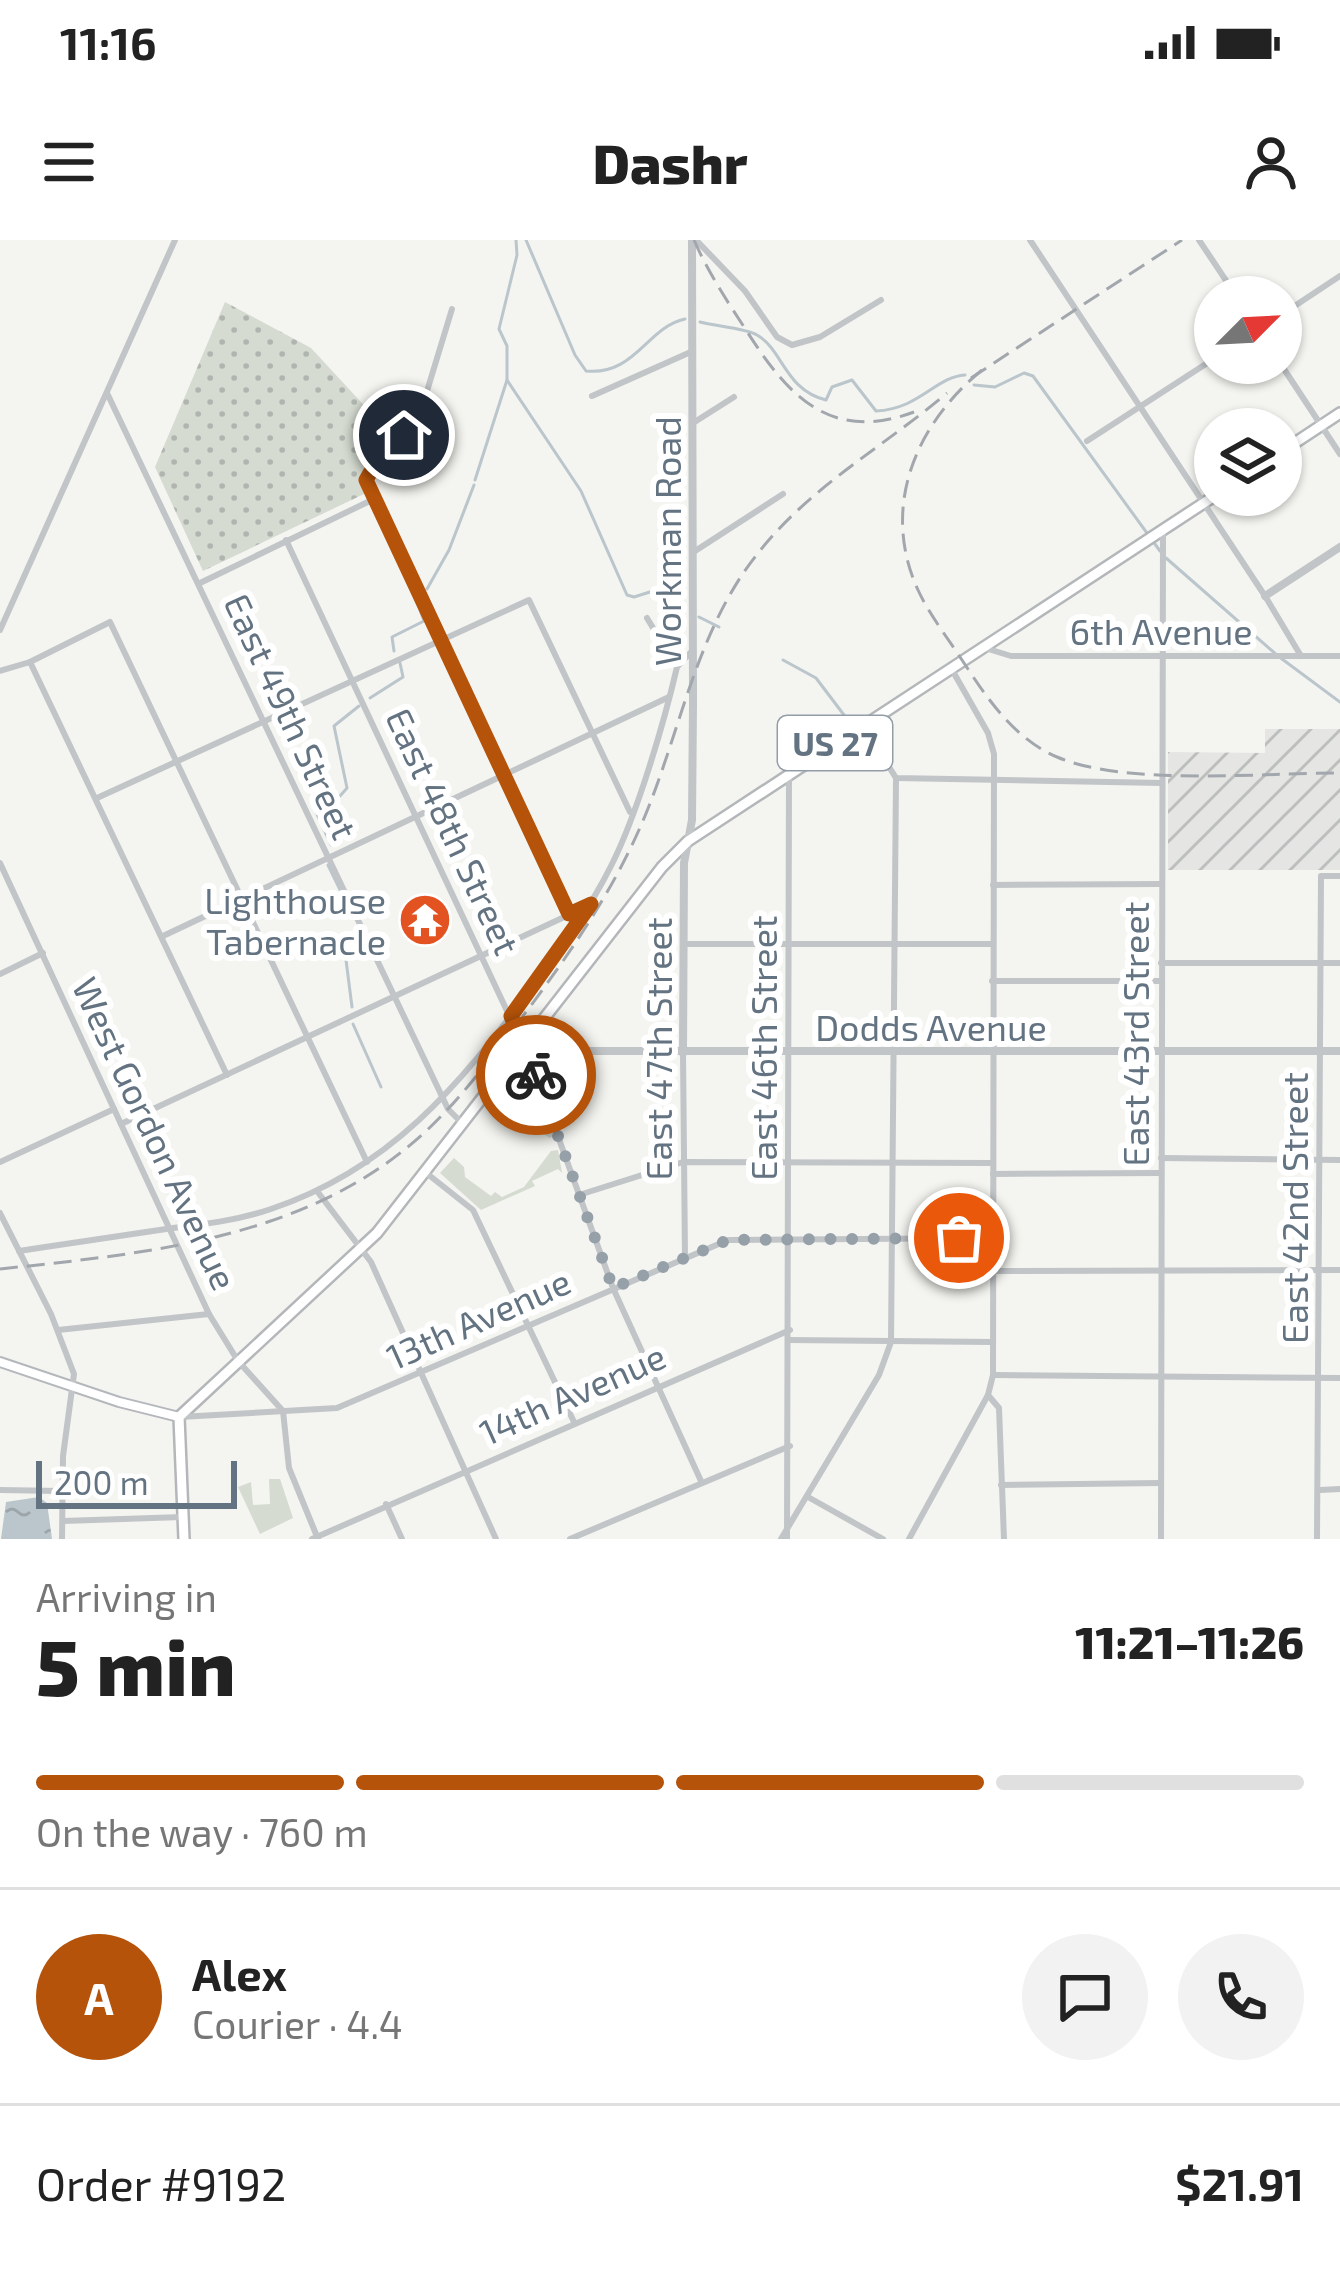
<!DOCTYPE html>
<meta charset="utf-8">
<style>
body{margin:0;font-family:"Exo 2",sans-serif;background:#f2f2f2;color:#222;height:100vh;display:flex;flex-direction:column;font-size:45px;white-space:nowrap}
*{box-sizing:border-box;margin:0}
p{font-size:39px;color:#767676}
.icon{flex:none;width:66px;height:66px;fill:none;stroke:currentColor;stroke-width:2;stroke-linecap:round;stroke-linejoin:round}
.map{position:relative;height:1299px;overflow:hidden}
.sheet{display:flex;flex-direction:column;background:#fff;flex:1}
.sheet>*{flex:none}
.needle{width:78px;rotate:66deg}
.fabs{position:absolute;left:1194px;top:36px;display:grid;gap:24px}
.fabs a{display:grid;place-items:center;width:108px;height:108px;border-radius:50%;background:#fff;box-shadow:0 3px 9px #0004;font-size:60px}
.scale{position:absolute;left:36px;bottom:30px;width:201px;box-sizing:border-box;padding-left:12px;border:6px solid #637381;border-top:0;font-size:33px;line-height:42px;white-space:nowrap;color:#637381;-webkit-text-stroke:9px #fff;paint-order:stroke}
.pin{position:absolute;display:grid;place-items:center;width:102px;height:102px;color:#fff;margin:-51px;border:6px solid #fff;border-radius:50%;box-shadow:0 3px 12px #0007}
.courier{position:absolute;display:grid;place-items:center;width:120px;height:120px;margin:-60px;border:9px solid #b45309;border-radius:50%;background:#fff;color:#222;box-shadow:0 3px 15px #0007}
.head em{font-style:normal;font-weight:800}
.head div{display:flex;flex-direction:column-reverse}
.head{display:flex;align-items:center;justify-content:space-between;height:204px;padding:0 36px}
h1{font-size:78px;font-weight:800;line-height:90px}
.bar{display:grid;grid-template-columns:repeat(4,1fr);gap:18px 12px;align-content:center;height:144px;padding:0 36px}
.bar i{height:15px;border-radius:9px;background:#e0e0e0}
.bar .selected{background:#b45309}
.bar p{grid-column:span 4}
.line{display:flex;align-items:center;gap:30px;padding:0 36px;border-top:3px solid #e0e0e0}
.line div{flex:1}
.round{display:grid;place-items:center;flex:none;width:126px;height:126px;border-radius:63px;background:#f2f2f2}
.status{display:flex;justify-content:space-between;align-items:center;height:84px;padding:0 60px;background:#fff;direction:ltr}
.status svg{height:33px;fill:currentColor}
header{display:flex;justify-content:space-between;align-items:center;height:156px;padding:0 36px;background:#fff;font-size:54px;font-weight:800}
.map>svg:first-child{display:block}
.industrial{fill:url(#industrial-furrows)}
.grass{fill:#d5dbd1}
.park{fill:url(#park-dots)}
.water{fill:url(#water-ripples)}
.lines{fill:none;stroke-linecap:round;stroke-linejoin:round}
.stream{stroke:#bac6cb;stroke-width:3}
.secondary-casing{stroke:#b4b8bc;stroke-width:12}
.trunk-casing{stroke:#b4b7ba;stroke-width:14}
.minor{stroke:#c1c5c8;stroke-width:6}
.tertiary{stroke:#c1c5c8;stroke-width:8}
.secondary{stroke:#fff;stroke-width:8}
.trunk{stroke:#fff;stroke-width:9}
.rail{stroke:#a2a7ad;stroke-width:3;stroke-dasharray:18 9;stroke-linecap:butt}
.done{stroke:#96a0a8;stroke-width:12;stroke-dasharray:0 21.6}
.route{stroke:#b45309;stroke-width:15}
.labels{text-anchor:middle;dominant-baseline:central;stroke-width:12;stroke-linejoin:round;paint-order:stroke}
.shield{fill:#fff;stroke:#929da7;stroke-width:3}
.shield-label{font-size:33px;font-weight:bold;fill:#637381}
.street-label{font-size:36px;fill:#637381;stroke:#fff}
.poi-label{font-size:36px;fill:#637381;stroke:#fff;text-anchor:end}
</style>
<div class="status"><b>11:16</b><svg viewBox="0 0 49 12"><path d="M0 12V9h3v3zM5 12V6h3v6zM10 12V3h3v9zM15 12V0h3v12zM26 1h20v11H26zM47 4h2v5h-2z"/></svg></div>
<header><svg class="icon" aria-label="menu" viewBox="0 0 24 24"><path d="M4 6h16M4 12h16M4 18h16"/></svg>Dashr<svg class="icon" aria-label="person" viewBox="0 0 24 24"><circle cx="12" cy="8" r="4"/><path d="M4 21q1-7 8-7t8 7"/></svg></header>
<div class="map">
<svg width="1340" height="1299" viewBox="0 0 1340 1299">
<defs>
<pattern id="industrial-furrows" width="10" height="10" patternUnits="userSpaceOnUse" patternTransform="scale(3)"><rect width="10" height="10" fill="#e5e6e4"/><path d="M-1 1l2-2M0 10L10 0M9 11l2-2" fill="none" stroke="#bdbfbe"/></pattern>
<pattern id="park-dots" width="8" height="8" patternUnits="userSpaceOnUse" patternTransform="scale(3)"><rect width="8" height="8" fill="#d5dbd1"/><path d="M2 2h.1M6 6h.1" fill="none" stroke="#b0b6af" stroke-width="1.8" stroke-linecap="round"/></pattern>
<pattern id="water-ripples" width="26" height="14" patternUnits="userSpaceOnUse" patternTransform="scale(3)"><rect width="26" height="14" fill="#bac6cb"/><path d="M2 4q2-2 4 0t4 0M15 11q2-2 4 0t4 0" fill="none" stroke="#9ba5aa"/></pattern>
</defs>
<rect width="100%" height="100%" fill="#f4f4f0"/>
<polygon class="industrial" points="1265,489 1340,489 1340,630 1168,630 1168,512 1265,513"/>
<g class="grass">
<polygon points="527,823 553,896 550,898 542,893 544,887 511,861 506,865 498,858"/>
<polygon points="558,910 562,933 558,929 532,941 535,946 481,970 440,933 454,918 464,927 465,937 491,956 495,952 502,957 524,947 551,911"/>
<polygon points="269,1239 280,1239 293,1278 260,1294 238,1247 251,1242 253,1265 270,1264"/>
</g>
<polygon class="park" points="225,62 311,108 373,175 377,208 364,221 364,254 203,331 155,227"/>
<polygon class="water" points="39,1257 47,1263 52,1299 1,1299 6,1262"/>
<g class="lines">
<g class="stream">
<path d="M526 0 575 115 586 131C635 136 647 87 685 79"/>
<path d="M700 82C714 86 746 88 757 95 783 110 785 150 826 160L832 147 852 140 876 171C920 169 935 137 965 135"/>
<polyline points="507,140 581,251 627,355 634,357 653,351 666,358"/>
<polyline points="974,145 995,147 1024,133 1033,136 1160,311"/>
<polyline points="475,240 507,140 507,106 499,89 517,15 516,0"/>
<polyline points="1166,318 1278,416 1340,462"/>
<polyline points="427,349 449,310 474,245"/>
<polyline points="699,377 719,387"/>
<polyline points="394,411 392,397 424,381 415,356"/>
<polyline points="783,420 816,438 844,475"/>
<polyline points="370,458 403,437 400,423"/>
<polyline points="331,605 315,570 340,556 347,548 334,486 359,466"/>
<polyline points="328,625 346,662"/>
<polyline points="346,720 352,767"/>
<polyline points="353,784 381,847"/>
</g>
<g class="secondary-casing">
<polyline id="secondary" points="0,1122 119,1162 179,1177"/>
</g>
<g class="trunk-casing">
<g id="trunk">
<polyline points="1281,212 1340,173"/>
<polyline points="184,1299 179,1177 377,993 662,627 688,601 1216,255"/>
</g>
</g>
<g class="minor">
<polyline points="696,0 745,51 777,97 792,105 820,97 881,60"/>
<polyline points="1030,0 1265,356 1301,416"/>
<polyline points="1199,0 1237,57"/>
<polyline points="452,69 420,174 371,226 366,240 570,674"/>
<polyline points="1281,75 1340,36"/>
<polyline points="1280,123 1340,214"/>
<polyline points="107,153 448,869 462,883"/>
<polyline points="592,156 693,111"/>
<polyline points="693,183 734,157"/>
<polyline points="1087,201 1215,118"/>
<polyline points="286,300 531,822 613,1048 701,1241"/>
<polyline points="692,313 783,254"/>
<polyline points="200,343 374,259"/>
<polyline points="647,378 676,426"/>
<polyline points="0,390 175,0"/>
<polyline points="985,408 1011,416 1340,416"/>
<polyline points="30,422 227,835"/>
<polyline points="0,431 30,422 110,382 367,922"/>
<polyline points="864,487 896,538 1162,543"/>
<polyline points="97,558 529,360 630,572"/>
<polyline points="0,623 209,1074 238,1121 283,1171"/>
<polyline points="993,645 1161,644"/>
<polyline points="163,696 669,457"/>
<polyline points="685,704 993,704"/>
<polyline points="1161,723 1340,723"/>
<polyline points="0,734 43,713"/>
<polyline points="992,741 1162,741"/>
<polyline points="683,813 685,1018"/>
<polyline points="121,884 590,665"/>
<polyline points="1161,918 1340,920"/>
<polyline points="0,922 114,869"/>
<polyline points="425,932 473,970 574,1182"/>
<polyline points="993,934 1161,933"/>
<polyline points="317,951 371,1022 496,1299"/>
<polyline points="579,955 683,922 993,923"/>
<polyline points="0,973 51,1074 74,1134 63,1216 62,1299"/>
<path d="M19 1011C70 1003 121 996 173 988 206 984 239 980 271 969 390 929 459 846 531 749 560 710 589 670 611 626 637 575 664 483 677 427L693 410"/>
<polyline points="993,1031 1340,1030"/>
<polyline points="58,1090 209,1074"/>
<polyline points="789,1100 992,1102"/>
<polyline points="993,1135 1340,1138"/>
<polyline points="988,1155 999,1168 1004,1299"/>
<polyline points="283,1171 289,1228 318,1299"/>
<polyline points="180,1177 337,1168 728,1000 993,998"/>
<polyline points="1001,1245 1161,1243"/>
<polyline points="0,1250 60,1251"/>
<polyline points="1320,1250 1340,1249"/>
<polyline points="808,1257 883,1299"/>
<polyline points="386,1264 402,1299"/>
<polyline points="63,1281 182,1277"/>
<polyline points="312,1299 790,1090"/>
<polyline points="570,1299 790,1206"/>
<polyline points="781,1299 879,1135 891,1102 896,538"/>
<polyline points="787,1299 789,537"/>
<polyline points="909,1299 988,1155 993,1135 994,514 988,493 951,428"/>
<polyline points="1161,1299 1163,290"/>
<polyline points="1317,1299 1321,636 1340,636"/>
</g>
<g class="tertiary">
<polyline points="1265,356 1340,307"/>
<polyline points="523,805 533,811 1340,811"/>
<polyline points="683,813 684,623 692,580 693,464 692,0"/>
</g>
<use href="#secondary" class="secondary"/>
<use href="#trunk" class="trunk"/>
<g class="rail">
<path d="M694 0C708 32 727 61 746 90 788 156 830 203 914 172"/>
<path d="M982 130C916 184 880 267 918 350 929 374 947 397 962 420 987 458 1013 498 1057 517 1124 546 1263 533 1340 533"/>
<polyline points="971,138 1182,0"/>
<path d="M0 1029C149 1013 308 999 424 893 464 856 496 811 529 768 576 705 620 640 649 566 680 487 696 403 744 332 800 251 875 214 947 153"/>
</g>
</g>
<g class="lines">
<polyline class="done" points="536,835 613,1048 728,1000 959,998"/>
<polyline class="route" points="404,195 381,214 366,240 569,674 591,664 511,776 536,835"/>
</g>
<defs>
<g id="temple-disc" transform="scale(2.7)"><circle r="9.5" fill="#e35321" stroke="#fff"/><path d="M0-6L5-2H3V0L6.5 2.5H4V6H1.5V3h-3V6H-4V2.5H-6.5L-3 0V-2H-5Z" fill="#fff"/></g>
</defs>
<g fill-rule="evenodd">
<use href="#temple-disc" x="425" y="680"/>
</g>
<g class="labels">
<rect class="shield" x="778" y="476" width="114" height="54" rx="9"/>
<g class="shield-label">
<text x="835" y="503">US 27</text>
</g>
<g class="street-label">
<text transform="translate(666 301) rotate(-90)">Workman Road</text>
<text x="1161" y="390">6th Avenue</text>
<text transform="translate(292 476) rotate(65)">East 49th Street</text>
<text transform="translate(454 591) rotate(65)">East 48th Street</text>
<text x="931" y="786">Dodds Avenue</text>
<text transform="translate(1134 794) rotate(-90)">East 43rd Street</text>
<text transform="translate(762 808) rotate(-90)">East 46th Street</text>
<text transform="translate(657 809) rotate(-90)">East 47th Street</text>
<text transform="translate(156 893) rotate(65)">West Gordon Avenue</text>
<text transform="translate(1293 968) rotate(-90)">East 42nd Street</text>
<text transform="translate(478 1078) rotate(-24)">13th Avenue</text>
<text transform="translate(572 1153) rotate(-24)">14th Avenue</text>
</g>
<g class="poi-label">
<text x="386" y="659">Lighthouse<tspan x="386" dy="41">Tabernacle</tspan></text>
</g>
</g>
</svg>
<div class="fabs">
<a><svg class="needle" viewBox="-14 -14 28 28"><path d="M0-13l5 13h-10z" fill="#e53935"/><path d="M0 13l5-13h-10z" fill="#767676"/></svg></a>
<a><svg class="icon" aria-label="layers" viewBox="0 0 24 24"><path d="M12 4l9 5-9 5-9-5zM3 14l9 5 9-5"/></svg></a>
</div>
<div class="scale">200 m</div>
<div class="pin" style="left:959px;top:998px;background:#ea580c"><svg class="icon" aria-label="bag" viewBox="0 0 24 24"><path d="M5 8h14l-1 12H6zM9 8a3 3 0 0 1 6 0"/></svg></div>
<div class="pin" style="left:404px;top:195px;background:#1f2937"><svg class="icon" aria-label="home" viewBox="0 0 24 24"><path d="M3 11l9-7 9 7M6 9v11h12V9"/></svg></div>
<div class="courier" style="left:536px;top:835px"><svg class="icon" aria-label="bike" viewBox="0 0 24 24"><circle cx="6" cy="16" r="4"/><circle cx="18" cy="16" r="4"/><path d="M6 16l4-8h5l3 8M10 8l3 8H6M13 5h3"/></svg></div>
</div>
<section class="sheet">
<div class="head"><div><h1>5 min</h1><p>Arriving in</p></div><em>11:21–11:26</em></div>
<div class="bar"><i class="selected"></i><i class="selected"></i><i class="selected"></i><i></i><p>On the way · 760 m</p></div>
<div class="line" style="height:216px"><b class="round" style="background:#b45309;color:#fff">A</b><div><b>Alex</b><p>Courier · 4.4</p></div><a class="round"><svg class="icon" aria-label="chat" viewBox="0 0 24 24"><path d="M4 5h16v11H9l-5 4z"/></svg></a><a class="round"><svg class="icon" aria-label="phone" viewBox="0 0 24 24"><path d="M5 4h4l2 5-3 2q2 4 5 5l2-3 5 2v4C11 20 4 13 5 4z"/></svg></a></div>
<div class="line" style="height:156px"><div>Order #9192</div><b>$21.91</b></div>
</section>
